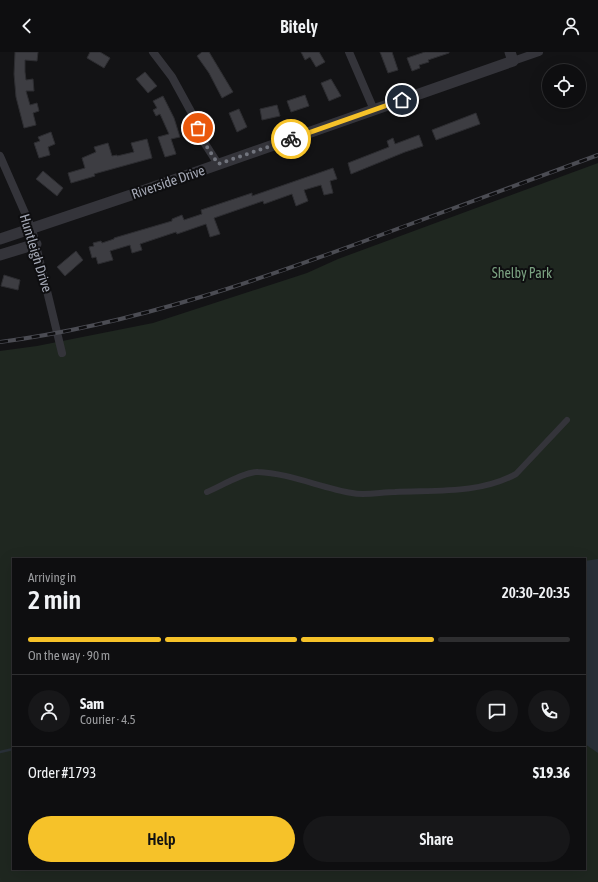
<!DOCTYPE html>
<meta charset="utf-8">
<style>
body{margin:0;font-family:"Asap Condensed",sans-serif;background:#171719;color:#f1f3f6;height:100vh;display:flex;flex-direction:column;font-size:15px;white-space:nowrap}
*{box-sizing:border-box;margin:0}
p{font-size:13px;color:#9b9c9f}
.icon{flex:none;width:22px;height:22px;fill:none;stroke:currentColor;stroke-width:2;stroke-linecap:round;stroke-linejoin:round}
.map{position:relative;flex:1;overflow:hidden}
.side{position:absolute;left:12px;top:506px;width:574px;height:312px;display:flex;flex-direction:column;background:#0e0e10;border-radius:0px;box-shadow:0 4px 16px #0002,0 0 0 1px #2e2e30}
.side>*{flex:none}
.buttons{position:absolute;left:542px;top:12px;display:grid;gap:8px}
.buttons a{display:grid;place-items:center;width:44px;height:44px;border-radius:50%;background:#0e0e10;box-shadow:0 4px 16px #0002,0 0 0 1px #2e2e30;font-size:20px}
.pin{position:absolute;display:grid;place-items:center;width:34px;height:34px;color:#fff;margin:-17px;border:2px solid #fff;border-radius:50%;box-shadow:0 1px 4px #0007}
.courier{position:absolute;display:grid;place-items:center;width:40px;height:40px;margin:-20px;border:3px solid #f6c229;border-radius:50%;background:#fff;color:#222;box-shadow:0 1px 5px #0007}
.overview em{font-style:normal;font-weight:600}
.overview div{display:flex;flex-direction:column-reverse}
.overview{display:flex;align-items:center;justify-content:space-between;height:68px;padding:0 16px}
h1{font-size:26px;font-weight:600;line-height:30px}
.bar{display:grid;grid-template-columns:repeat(4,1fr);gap:6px 4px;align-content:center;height:48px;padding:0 16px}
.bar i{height:5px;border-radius:3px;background:#2e2e30}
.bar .on{background:#f6c229}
.bar p{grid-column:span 4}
.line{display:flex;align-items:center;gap:10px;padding:0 16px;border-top:1px solid #2e2e30}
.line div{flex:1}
.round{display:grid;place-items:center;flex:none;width:42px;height:42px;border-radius:21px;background:#171719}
.cta{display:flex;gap:8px;margin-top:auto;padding:8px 16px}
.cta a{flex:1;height:46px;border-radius:24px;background:#f6c229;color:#111;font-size:16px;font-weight:600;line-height:46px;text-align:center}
.cta a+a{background:#171719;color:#f1f3f6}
header{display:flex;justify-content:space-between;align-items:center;height:52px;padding:0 16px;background:#0e0e10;font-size:18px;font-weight:600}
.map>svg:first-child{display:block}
.green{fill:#1f2720;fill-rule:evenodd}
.water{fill:#293038}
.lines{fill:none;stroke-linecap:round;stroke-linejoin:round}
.stream{stroke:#293038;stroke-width:2.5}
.building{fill:#3d3d42;stroke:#2d2d31}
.pedestrian{stroke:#34343a;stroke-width:6}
.minor{stroke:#34343a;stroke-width:8}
.tertiary{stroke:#34343a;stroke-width:11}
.rail-casing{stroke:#4b4c53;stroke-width:4}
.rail{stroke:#0e0e10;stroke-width:2.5;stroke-dasharray:8;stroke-linecap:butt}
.done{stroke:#71747d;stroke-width:4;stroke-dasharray:0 7.2}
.route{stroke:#f6c229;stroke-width:5}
.labels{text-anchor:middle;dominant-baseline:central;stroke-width:4;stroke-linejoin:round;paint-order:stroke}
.street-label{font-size:14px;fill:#a4a8b5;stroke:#0e0e10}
.park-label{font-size:14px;fill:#7aa180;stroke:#0e0e10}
</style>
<header><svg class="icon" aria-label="back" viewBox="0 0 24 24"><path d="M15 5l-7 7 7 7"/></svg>Bitely<svg class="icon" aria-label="person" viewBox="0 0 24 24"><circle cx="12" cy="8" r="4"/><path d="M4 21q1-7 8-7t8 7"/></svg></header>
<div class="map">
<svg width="598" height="830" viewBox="0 0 598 830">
<rect width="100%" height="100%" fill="#131315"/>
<path class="green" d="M598 111V830H0V299L37 294 153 271 307 221 338 207ZM13 507H585V817H13Z"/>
<polygon class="water" points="598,507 598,701 585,692 585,509"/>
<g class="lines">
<polyline class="stream" points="0,700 13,697"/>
</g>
<g class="building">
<polygon points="15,0 38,0 37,9 25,8 25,20 26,28 33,27 34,39 26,39 30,53 37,51 39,59 33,61 36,73 24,76 16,45 14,22"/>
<polygon points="90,0 100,0 110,6 104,16 87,6"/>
<polygon points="202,0 209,0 233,40 222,46 209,21 197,4"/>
<polygon points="301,0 319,0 325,10 316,15 310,5 305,8"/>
<polygon points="380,0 392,0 398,18 388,21"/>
<polygon points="425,0 449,0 449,1 428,8 429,10 419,13 420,16 412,19 407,6"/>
<polygon points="145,20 157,34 148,41 136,27"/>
<polygon points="331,27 341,44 329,49 321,31"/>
<polygon points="305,43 309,54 291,60 287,49"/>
<polygon points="163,44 174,66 180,85 171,87 176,102 165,105 158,85 169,82 160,62 156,64 153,58 157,56 153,49"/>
<polygon points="277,53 280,64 262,68 260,57"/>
<polygon points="239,57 247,75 237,80 229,61"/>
<polygon points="476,61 480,72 436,88 432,78"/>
<polygon points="51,80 55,92 48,95 50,103 39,106 34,91 40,89 38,85"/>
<polygon points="419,83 423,94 405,100 351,122 348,111 389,95 387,89 393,86 395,92"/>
<polygon points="147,87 152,106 94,122 95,124 71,131 68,121 85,116 82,106 96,100 94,95 108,91 112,104 117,103 117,104 134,100 131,91"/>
<polygon points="333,116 337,127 330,129 333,141 324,143 321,133 304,138 308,149 296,154 292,142 264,152 263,149 214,166 220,182 210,185 206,172 177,182 176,180 140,192 142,198 132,201 130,193 110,199 113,208 98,212 96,205 92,206 89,195 94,194 93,191 101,189 102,191 114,187 114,186 172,169 172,167 182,163 184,168 202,162 201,158 252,141 252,144"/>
<polygon points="43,119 63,136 57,144 36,127"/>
<polygon points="76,199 83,208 65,224 57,215"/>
<polygon points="4,223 20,228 18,238 1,234"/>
</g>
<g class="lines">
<path class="pedestrian" d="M207 440C219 435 246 419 258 420 288 421 322 436 352 441 364 444 382 440 395 440 436 438 479 442 516 422L567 368"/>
<g class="minor">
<polyline points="153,0 172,25 195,67 200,84 218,112"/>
<polyline points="349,0 374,58"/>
<polyline points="513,9 539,0"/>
<polyline points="0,104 32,177 62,301"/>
</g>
<g class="tertiary">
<polyline points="0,187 131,143 513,9 510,0"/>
<polyline points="0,203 36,192"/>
</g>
<g class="rail-casing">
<path id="rail" d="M0 290C137 272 268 225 397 177 464 153 531 128 598 103"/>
</g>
<use href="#rail" class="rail"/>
</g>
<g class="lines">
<polyline class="done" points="198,76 200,84 218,112 291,87"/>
<polyline class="route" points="291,87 402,48"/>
</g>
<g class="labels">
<g class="street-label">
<text transform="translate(168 130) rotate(-19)">Riverside Drive</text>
<text transform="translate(36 201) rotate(73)">Huntleigh Drive</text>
</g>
<g class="park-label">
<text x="522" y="221">Shelby Park</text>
</g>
</g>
</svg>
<div class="buttons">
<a><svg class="icon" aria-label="locate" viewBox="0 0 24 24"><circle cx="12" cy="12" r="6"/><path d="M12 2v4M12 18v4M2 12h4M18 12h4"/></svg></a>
</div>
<div class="pin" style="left:198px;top:76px;background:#ea580c"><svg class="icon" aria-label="bag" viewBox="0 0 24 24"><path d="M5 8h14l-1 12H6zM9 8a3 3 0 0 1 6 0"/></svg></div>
<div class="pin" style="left:402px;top:48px;background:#1f2937"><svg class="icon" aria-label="home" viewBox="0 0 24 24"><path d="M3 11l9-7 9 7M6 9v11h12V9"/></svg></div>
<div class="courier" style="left:291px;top:87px"><svg class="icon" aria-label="bike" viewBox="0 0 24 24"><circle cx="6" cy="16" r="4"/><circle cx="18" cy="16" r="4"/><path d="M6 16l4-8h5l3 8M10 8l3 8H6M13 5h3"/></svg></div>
<section class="side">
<div class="overview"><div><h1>2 min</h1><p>Arriving in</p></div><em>20:30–20:35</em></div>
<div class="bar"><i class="on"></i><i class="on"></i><i class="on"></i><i></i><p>On the way · 90 m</p></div>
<div class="line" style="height:72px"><a class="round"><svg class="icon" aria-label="person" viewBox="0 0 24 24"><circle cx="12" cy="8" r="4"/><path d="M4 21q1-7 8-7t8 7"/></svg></a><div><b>Sam</b><p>Courier · 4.5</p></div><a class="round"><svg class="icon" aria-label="chat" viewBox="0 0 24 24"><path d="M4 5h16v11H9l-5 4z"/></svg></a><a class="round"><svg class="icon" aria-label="phone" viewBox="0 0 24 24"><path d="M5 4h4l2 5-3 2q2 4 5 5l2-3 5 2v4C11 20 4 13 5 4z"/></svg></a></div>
<div class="line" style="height:52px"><div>Order #1793</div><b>$19.36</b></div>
<div class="cta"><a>Help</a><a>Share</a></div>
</section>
</div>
